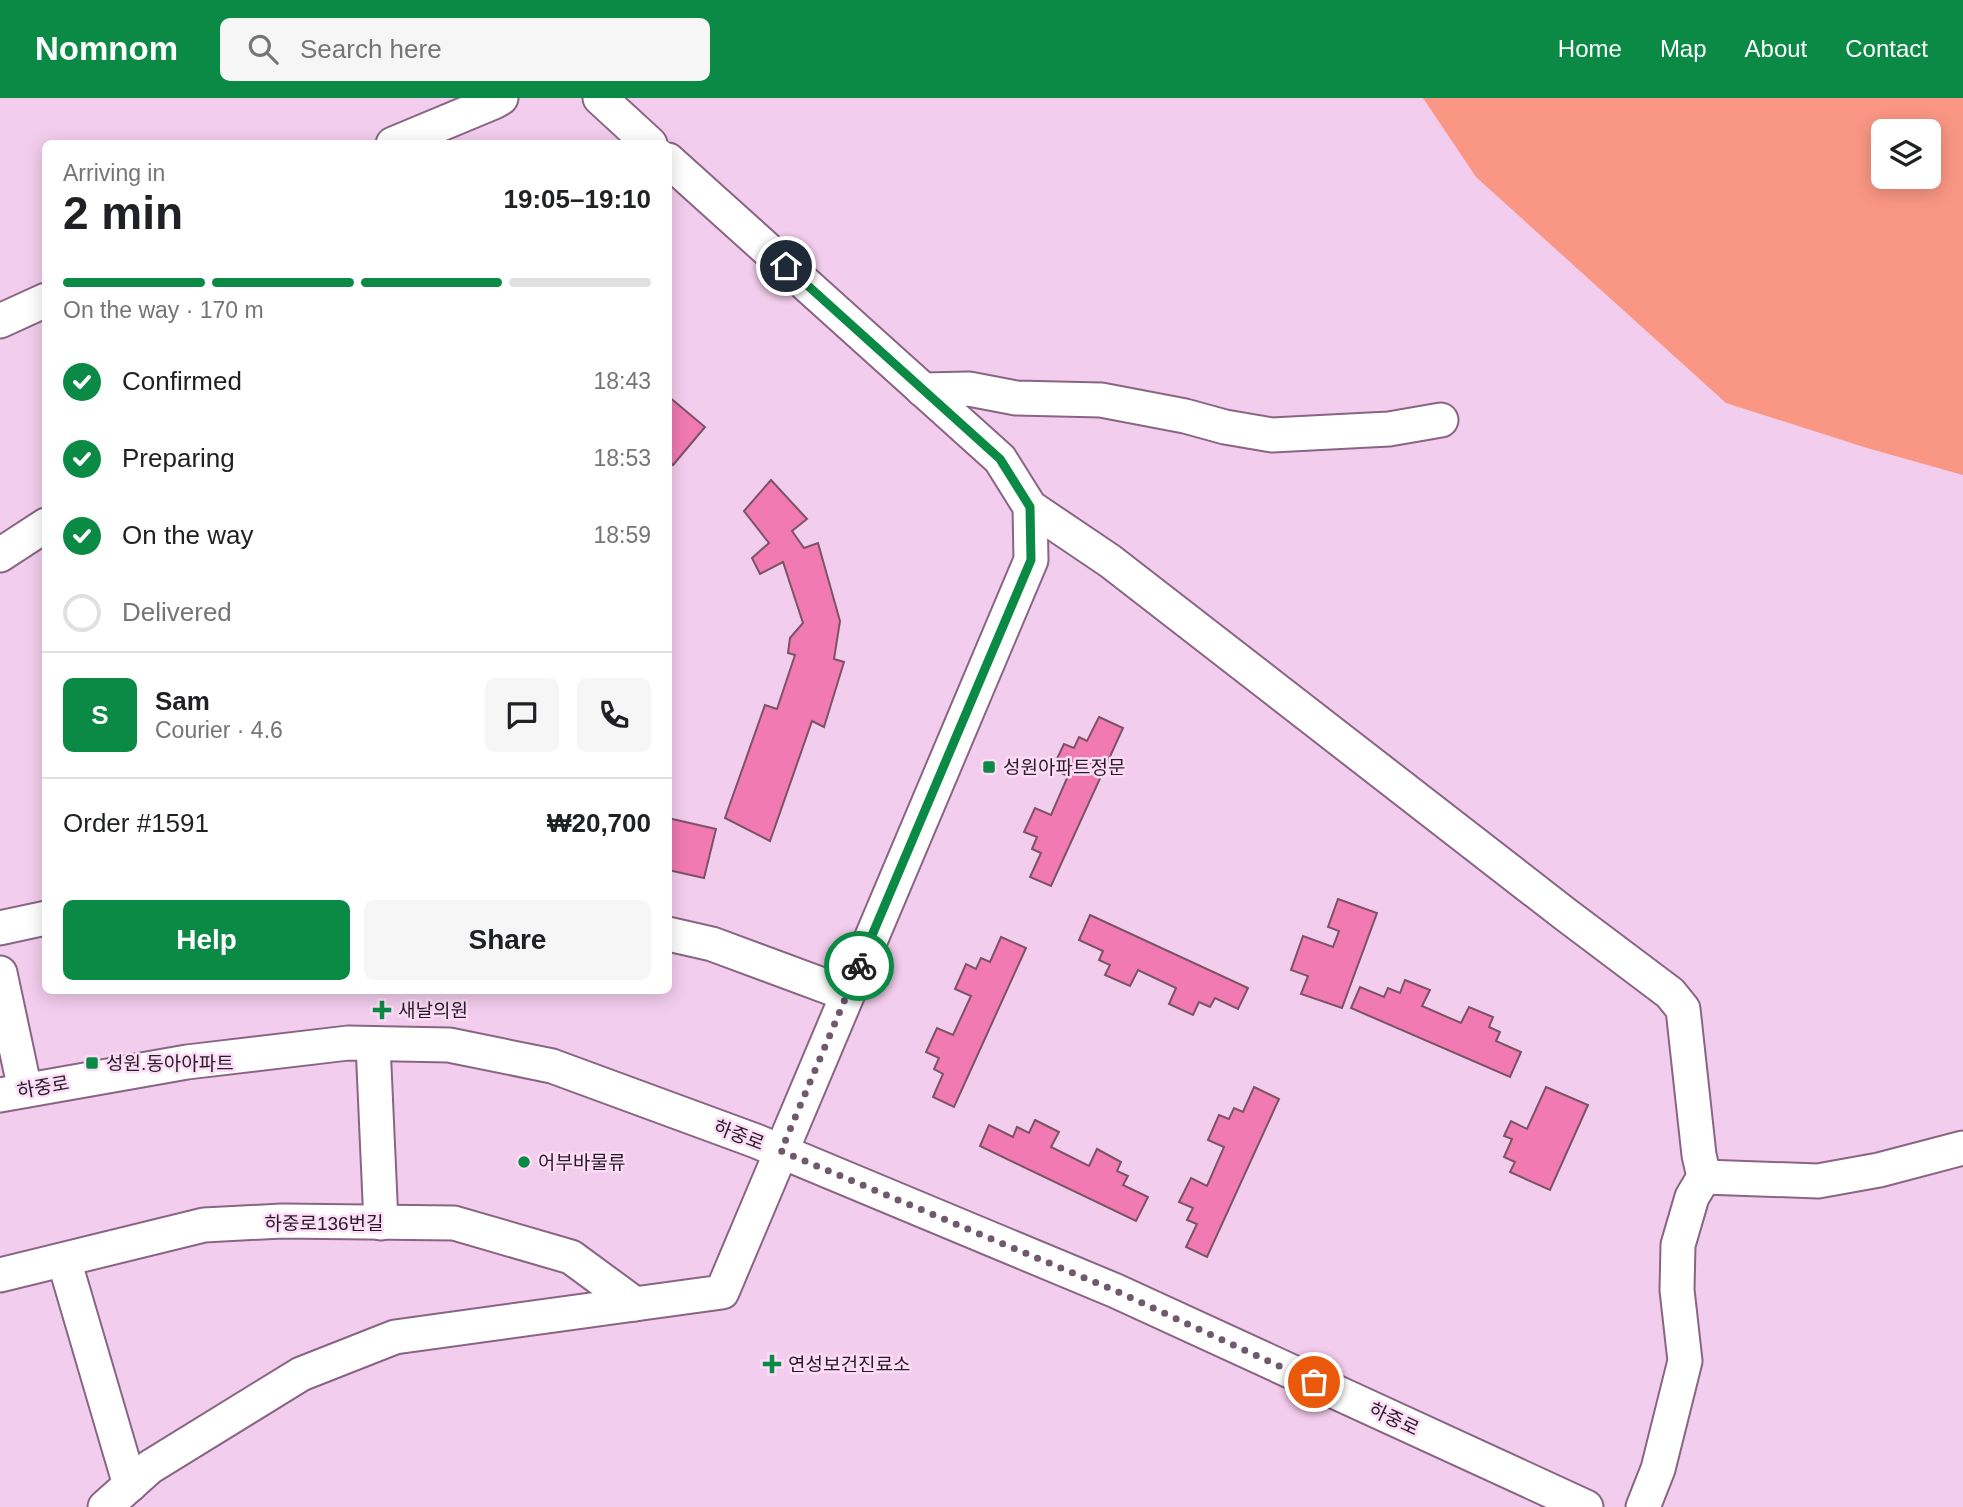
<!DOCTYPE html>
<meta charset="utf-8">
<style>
body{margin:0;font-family:Helvetica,"Noto Sans KR",sans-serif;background:#f6f6f6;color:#202124;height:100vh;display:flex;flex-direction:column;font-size:26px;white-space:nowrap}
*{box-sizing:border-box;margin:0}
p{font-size:23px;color:#757577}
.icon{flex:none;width:38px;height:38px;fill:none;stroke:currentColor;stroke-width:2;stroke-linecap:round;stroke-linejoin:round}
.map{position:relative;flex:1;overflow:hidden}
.panel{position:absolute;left:42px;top:42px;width:630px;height:854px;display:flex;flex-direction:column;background:#fff;border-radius:10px;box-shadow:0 4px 18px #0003}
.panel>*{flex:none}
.buttons{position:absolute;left:1871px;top:21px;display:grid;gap:14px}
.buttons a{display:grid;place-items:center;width:70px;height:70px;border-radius:10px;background:#fff;box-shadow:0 4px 18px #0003;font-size:35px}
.pin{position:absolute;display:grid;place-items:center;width:60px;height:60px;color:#fff;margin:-30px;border:4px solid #fff;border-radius:50%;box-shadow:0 2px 7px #0007}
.courier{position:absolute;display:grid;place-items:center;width:70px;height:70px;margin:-35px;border:5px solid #0b8a45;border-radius:50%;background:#fff;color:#222;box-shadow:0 2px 9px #0007}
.headline em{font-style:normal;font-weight:800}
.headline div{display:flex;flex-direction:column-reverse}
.headline{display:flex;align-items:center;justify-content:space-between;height:119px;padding:0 21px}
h1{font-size:46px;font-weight:800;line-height:52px}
.bar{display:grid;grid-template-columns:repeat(4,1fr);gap:10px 7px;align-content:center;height:84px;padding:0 21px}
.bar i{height:9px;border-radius:5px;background:#e0e0e0}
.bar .current{background:#0b8a45}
.bar p{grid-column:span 4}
.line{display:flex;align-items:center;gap:18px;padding:0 21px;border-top:2px solid #e0e0e0}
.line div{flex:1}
.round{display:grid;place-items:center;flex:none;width:74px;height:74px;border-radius:10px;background:#f6f6f6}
ol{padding:0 21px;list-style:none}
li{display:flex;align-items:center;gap:21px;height:77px}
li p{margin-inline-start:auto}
li .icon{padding:7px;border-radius:50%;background:#0b8a45;color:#fff;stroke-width:4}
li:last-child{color:#757577}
li i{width:38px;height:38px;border:4px solid #e0e0e0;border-radius:50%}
.cta{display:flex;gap:14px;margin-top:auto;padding:14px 21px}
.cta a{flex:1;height:80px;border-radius:10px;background:#0b8a45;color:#fff;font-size:28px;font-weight:800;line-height:80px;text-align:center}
.cta a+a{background:#f6f6f6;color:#202124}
header{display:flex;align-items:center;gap:42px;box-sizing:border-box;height:98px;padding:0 35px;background:#0b8a45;color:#fff}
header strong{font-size:33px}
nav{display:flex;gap:38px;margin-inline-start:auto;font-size:24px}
.search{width:490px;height:63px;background:#f6f6f6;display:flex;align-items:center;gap:18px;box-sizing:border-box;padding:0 24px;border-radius:10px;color:#757577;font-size:26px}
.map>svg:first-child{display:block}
.green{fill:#fa9784;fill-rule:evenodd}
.building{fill:#f17ab3;stroke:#7c5365;stroke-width:2}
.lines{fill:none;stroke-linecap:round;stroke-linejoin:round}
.minor-casing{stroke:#886582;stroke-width:37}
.minor{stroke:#fff;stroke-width:33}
.done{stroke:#70596c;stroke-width:7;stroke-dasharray:0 12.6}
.route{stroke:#0b8a45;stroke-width:9}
.poi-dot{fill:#0b8a45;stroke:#fcdcf6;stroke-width:2.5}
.labels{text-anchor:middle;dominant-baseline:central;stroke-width:5;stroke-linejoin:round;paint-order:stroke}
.poi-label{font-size:19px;fill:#291b27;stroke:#fcdcf6;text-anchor:start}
.street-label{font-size:19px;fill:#291b27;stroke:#fcdcf6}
</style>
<header>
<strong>Nomnom</strong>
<div class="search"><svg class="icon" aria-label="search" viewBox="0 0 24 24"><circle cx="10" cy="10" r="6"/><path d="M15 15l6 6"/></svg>Search here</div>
<nav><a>Home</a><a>Map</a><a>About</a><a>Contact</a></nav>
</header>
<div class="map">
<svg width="1963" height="1409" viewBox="0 0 1963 1409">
<rect width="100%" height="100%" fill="#f3cded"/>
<path class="green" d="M1423 0H1963V377L1867 350 1726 305 1476 79ZM1883 33H1928V79H1883Z"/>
<g class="building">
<polygon points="668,298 705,329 673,367 668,363"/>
<polygon points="771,382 807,421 792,433 804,450 818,445 840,523 834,561 844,564 824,629 812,623 770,743 725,720 765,607 777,611 795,557 788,555 790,540 803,525 783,464 760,476 752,460 769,445 744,413"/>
<polygon points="1099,619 1123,630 1051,788 1030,779 1041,755 1032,751 1037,739 1024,734 1035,710 1051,717 1068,678 1052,671 1064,646 1074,650 1079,639 1087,643"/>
<polygon points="668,720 716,731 704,780 668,772"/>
<polygon points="1338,801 1377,815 1342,910 1301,896 1308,878 1291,872 1303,838 1333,849 1339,833 1328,829"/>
<polygon points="1090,817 1248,890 1238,911 1215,900 1210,909 1199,904 1193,917 1169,906 1176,890 1138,872 1130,888 1105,877 1110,867 1099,862 1103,853 1079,842"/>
<polygon points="1001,839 1026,850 954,1009 933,999 943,976 934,971 939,960 926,954 937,930 953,937 971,898 955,891 966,866 976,871 981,860 990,864"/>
<polygon points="1405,882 1430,892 1422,908 1461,925 1469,909 1493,919 1489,929 1500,934 1496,943 1521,954 1510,979 1351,910 1360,889 1384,899 1388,890 1400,895"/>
<polygon points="1254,989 1279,1001 1207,1159 1186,1149 1197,1126 1187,1122 1193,1110 1179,1104 1191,1080 1207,1088 1224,1049 1208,1042 1219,1017 1229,1021 1234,1010 1243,1014"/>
<polygon points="1546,989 1588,1007 1550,1092 1510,1074 1515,1064 1504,1059 1512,1041 1504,1038 1511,1023 1527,1031"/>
<polygon points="1035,1022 1059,1034 1051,1049 1089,1068 1097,1051 1121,1064 1117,1073 1128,1078 1123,1087 1148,1099 1136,1123 980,1048 989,1027 1013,1039 1017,1029 1029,1035"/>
</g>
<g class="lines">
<g class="minor-casing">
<g id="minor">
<polyline points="600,0 650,46"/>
<polyline points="393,46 494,4 501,0"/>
<polyline points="0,223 46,202"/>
<polyline points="923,292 969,291 1016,300 1101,302 1185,318 1225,329 1272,337 1389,331 1441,322"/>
<polyline points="1030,409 1110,463 1565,816 1670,895 1683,911 1699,1057 1704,1079 1692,1099 1678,1147 1677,1192 1685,1263 1658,1371 1643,1409"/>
<polyline points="0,457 46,427"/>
<polyline points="0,830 46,820"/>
<polyline points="668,836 712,846 847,896"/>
<polyline points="0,875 25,992"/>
<polyline points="373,946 381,1125"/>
<polyline points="0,997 187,964 348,945 449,947 552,968 756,1043 1116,1193 1586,1409"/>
<polyline points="1704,1079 1818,1083 1879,1072 1963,1050"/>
<polyline points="64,1162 130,1387"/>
<polyline points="0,1177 204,1127 282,1123 454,1125 571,1159 635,1206"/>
<polyline points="105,1409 150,1369 301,1276 395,1239 722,1194 1031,462 1030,409 1000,361 668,62"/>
</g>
</g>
<use href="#minor" class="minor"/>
</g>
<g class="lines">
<polyline class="done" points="859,868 781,1053 1116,1193 1314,1284"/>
<polyline class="route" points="786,168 1000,361 1030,409 1031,462 859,868"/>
</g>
<g class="poi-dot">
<rect x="982" y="662" width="14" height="14" rx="3.5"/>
<path d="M378.5 901.5h7v7h7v7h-7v7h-7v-7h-7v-7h7z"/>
<rect x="85" y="958" width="14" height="14" rx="3.5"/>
<circle cx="524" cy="1064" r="7"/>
<path d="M768.5 1255.5h7v7h7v7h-7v7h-7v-7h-7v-7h7z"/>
</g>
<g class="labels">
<g class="poi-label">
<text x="1003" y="669">성원아파트정문</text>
<text x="398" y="912">새날의원</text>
<text x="106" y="965">성원.동아아파트</text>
<text x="538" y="1064">어부바물류</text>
<text x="788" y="1266">연성보건진료소</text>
</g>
<g class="street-label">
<text transform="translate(43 989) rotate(-10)">하중로</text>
<text transform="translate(739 1037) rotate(21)">하중로</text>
<text x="324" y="1125">하중로136번길</text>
<text transform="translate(1394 1321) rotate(25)">하중로</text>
</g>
</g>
</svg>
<div class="buttons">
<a><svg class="icon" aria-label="layers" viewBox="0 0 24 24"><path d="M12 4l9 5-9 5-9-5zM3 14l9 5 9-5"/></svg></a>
</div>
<div class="pin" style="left:1314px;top:1284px;background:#ea580c"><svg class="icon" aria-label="bag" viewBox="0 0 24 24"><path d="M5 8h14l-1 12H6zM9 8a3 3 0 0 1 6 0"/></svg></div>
<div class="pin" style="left:786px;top:168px;background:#1f2937"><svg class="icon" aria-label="home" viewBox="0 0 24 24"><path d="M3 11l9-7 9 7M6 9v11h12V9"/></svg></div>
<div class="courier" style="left:859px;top:868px"><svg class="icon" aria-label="bike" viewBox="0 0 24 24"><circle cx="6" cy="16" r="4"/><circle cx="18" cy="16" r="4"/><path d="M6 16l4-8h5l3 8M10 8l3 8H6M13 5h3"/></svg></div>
<section class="panel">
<div class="headline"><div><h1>2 min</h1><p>Arriving in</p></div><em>19:05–19:10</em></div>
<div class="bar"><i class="current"></i><i class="current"></i><i class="current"></i><i></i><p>On the way · 170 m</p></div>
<ol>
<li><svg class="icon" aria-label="check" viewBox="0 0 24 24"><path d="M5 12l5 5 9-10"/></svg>Confirmed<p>18:43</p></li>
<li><svg class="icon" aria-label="check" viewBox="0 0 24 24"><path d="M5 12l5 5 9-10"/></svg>Preparing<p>18:53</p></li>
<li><svg class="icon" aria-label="check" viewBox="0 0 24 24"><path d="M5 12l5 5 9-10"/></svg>On the way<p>18:59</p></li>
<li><i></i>Delivered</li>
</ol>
<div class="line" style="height:126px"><b class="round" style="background:#0b8a45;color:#fff">S</b><div><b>Sam</b><p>Courier · 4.6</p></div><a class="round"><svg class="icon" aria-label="chat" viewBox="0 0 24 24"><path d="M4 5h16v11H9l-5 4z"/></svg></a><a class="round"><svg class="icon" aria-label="phone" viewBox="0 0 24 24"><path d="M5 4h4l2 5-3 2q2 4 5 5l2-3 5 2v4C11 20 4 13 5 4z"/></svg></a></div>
<div class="line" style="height:91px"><div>Order #1591</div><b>₩20,700</b></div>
<div class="cta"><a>Help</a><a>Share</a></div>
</section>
</div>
